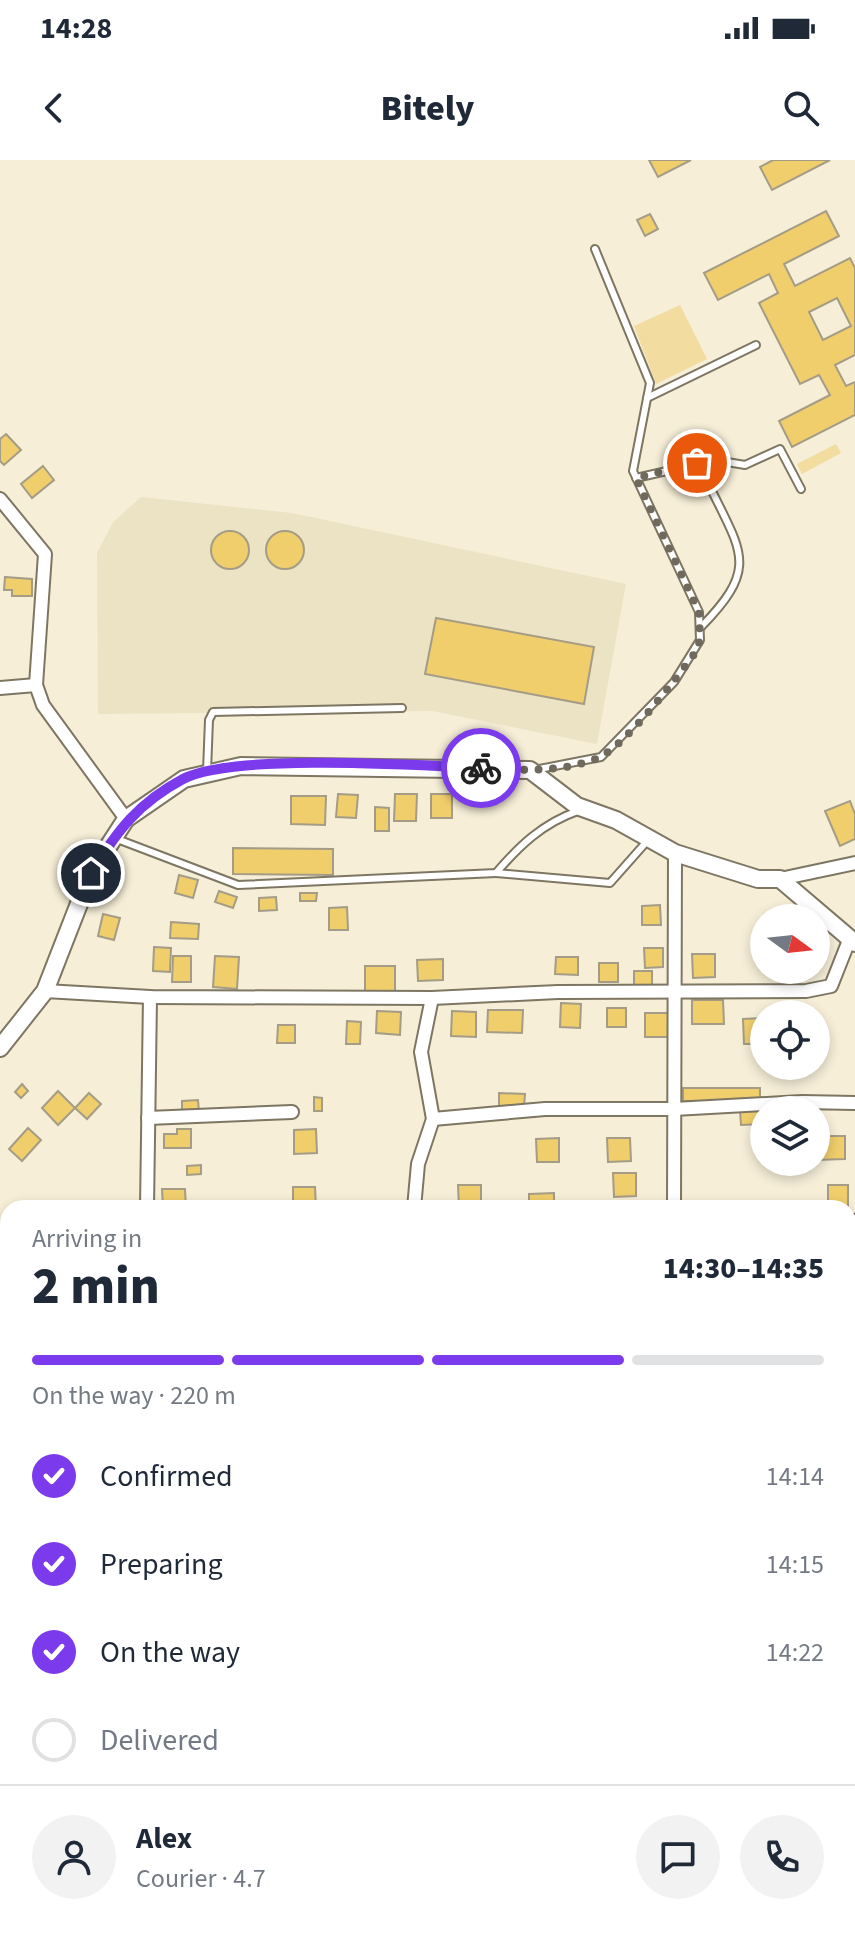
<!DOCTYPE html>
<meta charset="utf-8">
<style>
body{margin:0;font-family:"Source Sans 3",sans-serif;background:#f2f2f3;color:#1f2937;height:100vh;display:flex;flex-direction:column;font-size:30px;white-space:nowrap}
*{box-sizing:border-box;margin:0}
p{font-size:26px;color:#747a83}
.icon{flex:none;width:44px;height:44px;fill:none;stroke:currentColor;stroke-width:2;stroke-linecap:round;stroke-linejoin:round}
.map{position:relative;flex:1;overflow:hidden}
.sheet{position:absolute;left:0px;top:1040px;width:856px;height:744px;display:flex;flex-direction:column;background:#fff;border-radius:24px 24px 0 0;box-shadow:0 4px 12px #0003}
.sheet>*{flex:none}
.needle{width:52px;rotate:105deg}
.buttons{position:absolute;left:750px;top:744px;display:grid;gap:16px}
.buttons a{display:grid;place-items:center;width:80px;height:80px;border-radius:50%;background:#fff;box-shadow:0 4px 12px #0003;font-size:40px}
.pin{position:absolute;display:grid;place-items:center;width:68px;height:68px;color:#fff;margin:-34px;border:4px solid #fff;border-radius:50%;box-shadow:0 2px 8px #0007}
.courier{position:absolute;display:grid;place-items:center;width:80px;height:80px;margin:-40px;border:6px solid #7c3aed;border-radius:50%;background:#fff;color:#222;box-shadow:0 2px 10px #0007}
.headline em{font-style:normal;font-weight:800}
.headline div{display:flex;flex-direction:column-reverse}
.headline{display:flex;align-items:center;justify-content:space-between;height:136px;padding:0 32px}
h1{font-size:52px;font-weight:800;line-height:60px}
.bar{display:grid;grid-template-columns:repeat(4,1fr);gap:12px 8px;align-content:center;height:96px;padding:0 32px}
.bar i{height:10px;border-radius:6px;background:#e0e1e3}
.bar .current{background:#7c3aed}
.bar p{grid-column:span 4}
.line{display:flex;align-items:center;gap:20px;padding:0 32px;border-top:2px solid #e0e1e3}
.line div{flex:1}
.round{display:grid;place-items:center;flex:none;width:84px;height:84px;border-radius:42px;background:#f2f2f3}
ol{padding:0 32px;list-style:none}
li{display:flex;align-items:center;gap:24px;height:88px}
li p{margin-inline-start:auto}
li .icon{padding:8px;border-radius:50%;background:#7c3aed;color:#fff;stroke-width:4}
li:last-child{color:#747a83}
li i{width:44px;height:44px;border:4px solid #e0e1e3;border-radius:50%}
.status{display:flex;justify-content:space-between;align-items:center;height:56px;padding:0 40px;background:#fff;direction:ltr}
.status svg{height:22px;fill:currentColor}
header{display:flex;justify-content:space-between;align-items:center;height:104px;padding:0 32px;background:#fff;font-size:36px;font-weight:800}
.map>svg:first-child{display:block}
.built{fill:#ece2c4}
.green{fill:#f2dc9f}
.building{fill:#f0ce6c;stroke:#a49c87;stroke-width:2;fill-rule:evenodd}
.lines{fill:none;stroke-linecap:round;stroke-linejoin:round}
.service-casing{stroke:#7d7662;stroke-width:10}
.minor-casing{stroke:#7d7662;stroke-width:16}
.tertiary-casing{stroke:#7d7662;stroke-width:20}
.service{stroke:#fff;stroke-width:6}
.minor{stroke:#fff;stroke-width:12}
.tertiary{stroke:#fff;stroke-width:16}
.done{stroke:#6f6a5d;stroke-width:8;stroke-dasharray:0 14.4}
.route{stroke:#7c3aed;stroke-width:10}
</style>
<div class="status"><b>14:28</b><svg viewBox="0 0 49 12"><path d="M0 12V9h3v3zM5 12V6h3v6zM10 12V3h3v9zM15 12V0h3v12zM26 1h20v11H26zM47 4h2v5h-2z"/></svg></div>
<header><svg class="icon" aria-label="back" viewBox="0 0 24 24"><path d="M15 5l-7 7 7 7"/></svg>Bitely<svg class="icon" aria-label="search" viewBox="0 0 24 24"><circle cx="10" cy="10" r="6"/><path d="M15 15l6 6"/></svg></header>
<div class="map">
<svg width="855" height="1784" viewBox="0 0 855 1784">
<rect width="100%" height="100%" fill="#f6eed7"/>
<polygon class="built" points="141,337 292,353 626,424 597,584 432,551 98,554 97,393 113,362"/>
<g class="green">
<polygon points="680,145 707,199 656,224 634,166"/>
<polygon points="836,284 841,293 802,314 797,304"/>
<polygon points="114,1776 668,1776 671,1784 111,1784"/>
</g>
<g class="building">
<polygon points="649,0 691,0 658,17"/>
<polygon points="773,0 830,0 772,30 760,7"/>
<path d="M826 51 839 76 784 104 795 126 850 98 855 108V195L835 205 846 226 855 222V255L792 287 779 261 830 235 819 215 800 224 759 143 778 133 769 114 718 140 704 113ZM837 138 851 166 823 180 809 152Z"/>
<polygon points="650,54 658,69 645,76 637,60"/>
<polygon points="6,274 21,290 4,305 0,301 0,279"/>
<polygon points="43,306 54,320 32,338 21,324"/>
<circle cx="285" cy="390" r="19"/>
<circle cx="230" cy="390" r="19"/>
<polygon points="5,417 32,419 32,436 12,436 12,430 4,430"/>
<polygon points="436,458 594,487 584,544 425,514"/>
<polygon points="338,634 358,635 356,658 336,657"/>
<polygon points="395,634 417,634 416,661 394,661"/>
<rect x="431" y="634" width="21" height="24"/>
<polygon points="291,636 326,636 325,665 291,664"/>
<polygon points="850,641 855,654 855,679 840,686 825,651"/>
<polygon points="375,647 389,648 389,671 375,671"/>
<polygon points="233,688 333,689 333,715 233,714"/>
<polygon points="179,715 198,720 193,738 175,733"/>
<polygon points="219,731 237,737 233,748 215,742"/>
<polygon points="300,733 317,733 316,741 300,741"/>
<polygon points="276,737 277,750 259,751 259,738"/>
<polygon points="660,745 661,765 642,765 642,746"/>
<polygon points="347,747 348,770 329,770 329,748"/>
<polygon points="103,754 120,758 114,780 98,776"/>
<polygon points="171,762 199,764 198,779 170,778"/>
<polygon points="154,787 171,788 170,812 153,811"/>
<polygon points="644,788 663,788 663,807 645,808"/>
<polygon points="692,794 715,794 715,817 693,818"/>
<polygon points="173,796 191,796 191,822 172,822"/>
<polygon points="215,796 239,797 237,829 213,827"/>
<polygon points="556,797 578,797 578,815 555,814"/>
<polygon points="443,799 443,820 418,821 417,800"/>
<rect x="599" y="803" width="19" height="19"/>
<rect x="365" y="806" width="30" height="29"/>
<rect x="634" y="811" width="18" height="19"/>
<polygon points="692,840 723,840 724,864 692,864"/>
<polygon points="561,843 581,844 580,868 560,867"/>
<rect x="607" y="848" width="19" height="19"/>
<polygon points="488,850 523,850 522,873 487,872"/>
<polygon points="377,851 401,852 400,875 376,873"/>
<polygon points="452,851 476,852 476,877 451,876"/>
<rect x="645" y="853" width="23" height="24"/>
<polygon points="764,858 764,884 744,884 743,859"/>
<polygon points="347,861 361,862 360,884 346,884"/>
<polygon points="278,865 295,865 295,883 277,883"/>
<polygon points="22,924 28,931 21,938 15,932"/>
<rect x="683" y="928" width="77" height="13"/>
<polygon points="58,931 75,948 58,965 42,948"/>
<polygon points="89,933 101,944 87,959 75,948"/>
<polygon points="499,933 525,934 524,947 499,946"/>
<polygon points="314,937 322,938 322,951 314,951"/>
<polygon points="198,940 199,952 182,953 182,941"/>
<polygon points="774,949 764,950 764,964 741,965 740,950"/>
<polygon points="28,968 41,980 22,1001 9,989"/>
<polygon points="177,969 191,969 191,988 164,988 164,974 177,974"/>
<polygon points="316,969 317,993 294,994 294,970"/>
<polygon points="816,976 845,976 845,999 816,1000"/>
<polygon points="559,978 559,1002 537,1002 536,979"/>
<polygon points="607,978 630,978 631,1001 608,1002"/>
<polygon points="201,1005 201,1014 187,1015 187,1006"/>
<polygon points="613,1013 636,1013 636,1036 614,1037"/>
<polygon points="458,1025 481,1025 481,1048 459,1048"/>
<rect x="828" y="1025" width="20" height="21"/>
<polygon points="293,1027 315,1027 316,1048 293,1048"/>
<polygon points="162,1029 185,1029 186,1048 163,1048"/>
<polygon points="554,1033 554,1048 529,1048 529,1034"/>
<rect x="848" y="1221" width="7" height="18"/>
<polygon points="849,1271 855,1271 855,1292 848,1292"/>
<rect x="848" y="1340" width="7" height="23"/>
<polygon points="855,1475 855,1502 855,1497 848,1498 848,1476"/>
<polygon points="855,1706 855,1729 850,1729 850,1707"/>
</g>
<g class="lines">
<g class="service-casing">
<g id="service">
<polyline points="647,238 756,185"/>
<polyline points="636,318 715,300 745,305 780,289 801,329"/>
<path d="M701 467C759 408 742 393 710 327"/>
<polyline points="534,610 601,597 674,522 700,480 699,452 633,311 650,223 595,89"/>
<polyline points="207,611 209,560 213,552 402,548"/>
<path d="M117 679 238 725 496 713C519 686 543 663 578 651"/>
<polyline points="496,713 610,723 649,679"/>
<polyline points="512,1776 521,1784"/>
<polyline points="608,1776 609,1784"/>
<polyline points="267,1784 269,1776"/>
<polyline points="359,1784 362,1776"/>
</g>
</g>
<g class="minor-casing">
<g id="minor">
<polyline points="0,339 45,394 36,525 43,545 126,659"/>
<polyline points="0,528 36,525"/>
<polyline points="780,719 855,703"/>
<polyline points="45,831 150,837 432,838 558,832 806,831 831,826 850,778"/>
<polyline points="148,958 292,952"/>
<polyline points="433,959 545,949 674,949 802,942 855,943"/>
<polyline points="147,1048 150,837"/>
<polyline points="414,1048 418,1004 433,959 421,892 432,838"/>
<polyline points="674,1048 675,693"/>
<polyline points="848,1062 855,1061"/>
<polyline points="848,1179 855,1179"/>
<polyline points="0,1274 8,1278"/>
<polyline points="848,1293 855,1293"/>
<polyline points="848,1404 855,1404"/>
<polyline points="848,1519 855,1518"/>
<polyline points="848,1633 855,1633"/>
<polyline points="848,1748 855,1748"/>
<polyline points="741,1776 743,1784"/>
</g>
</g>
<g class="tertiary-casing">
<polyline id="tertiary" points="0,888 45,831 91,713 126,659 184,619 241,606 530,610 577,646 616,660 675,693 758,719 780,719 855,783"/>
</g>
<use href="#service" class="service"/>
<use href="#minor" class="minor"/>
<use href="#tertiary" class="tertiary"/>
</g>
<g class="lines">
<path class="done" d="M481 608C519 610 562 613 598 598 625 586 676 519 695 493L700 480 699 452 636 318 697 303"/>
<path class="route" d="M91 713C117 671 138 643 183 619 233 593 419 605 481 608"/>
</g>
</svg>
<div class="buttons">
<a><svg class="needle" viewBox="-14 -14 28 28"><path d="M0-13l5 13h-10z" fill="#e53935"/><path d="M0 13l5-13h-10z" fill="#747a83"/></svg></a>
<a><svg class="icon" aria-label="locate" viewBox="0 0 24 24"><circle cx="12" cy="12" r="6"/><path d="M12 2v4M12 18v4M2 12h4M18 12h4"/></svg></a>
<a><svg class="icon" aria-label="layers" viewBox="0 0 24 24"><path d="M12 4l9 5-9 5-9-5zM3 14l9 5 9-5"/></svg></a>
</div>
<div class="pin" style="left:697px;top:303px;background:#ea580c"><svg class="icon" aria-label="bag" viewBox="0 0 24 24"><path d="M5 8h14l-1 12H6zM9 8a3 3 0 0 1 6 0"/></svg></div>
<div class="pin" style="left:91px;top:713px;background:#1f2937"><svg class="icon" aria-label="home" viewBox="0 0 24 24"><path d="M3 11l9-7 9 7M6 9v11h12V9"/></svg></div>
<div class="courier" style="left:481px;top:608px"><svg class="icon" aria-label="bike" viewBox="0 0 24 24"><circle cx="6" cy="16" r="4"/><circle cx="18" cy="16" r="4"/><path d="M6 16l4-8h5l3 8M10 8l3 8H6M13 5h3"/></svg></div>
<section class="sheet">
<div class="headline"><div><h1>2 min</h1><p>Arriving in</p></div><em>14:30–14:35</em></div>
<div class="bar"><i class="current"></i><i class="current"></i><i class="current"></i><i></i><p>On the way · 220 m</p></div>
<ol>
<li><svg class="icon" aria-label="check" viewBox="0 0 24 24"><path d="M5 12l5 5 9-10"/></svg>Confirmed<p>14:14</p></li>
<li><svg class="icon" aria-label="check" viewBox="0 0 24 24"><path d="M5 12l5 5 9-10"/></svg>Preparing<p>14:15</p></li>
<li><svg class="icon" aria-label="check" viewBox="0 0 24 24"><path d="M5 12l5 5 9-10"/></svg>On the way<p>14:22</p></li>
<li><i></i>Delivered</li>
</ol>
<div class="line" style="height:144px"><a class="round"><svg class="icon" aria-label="person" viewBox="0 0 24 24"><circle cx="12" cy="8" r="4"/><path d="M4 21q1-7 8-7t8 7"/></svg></a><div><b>Alex</b><p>Courier · 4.7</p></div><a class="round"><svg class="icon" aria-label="chat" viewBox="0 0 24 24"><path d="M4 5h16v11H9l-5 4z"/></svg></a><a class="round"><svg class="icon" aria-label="phone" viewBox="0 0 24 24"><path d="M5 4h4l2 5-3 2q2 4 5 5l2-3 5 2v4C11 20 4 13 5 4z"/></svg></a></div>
</section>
</div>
